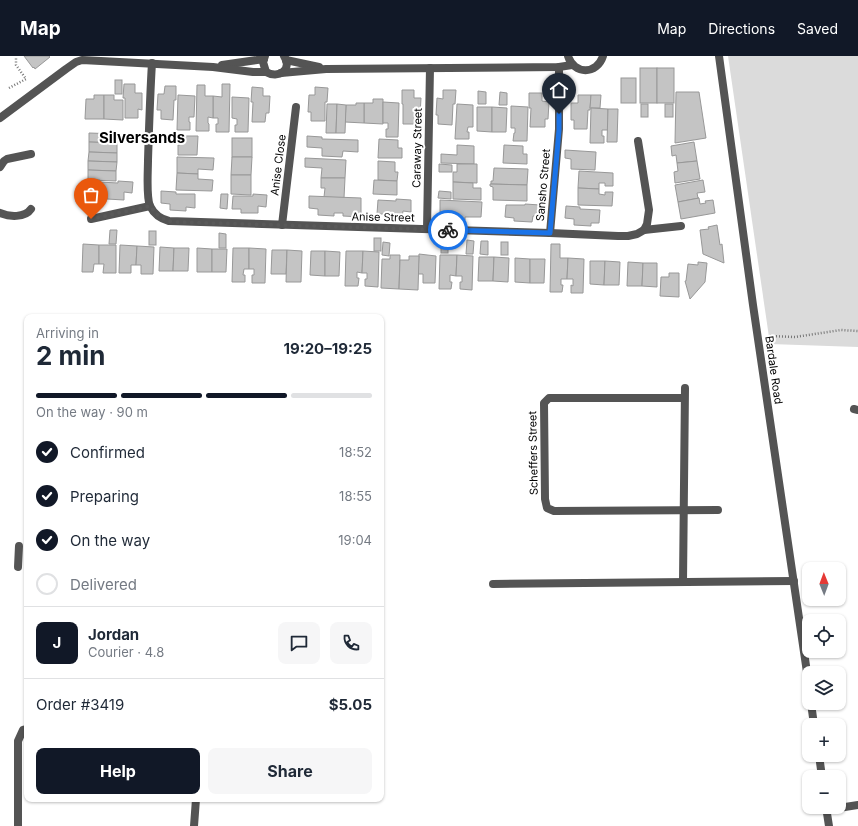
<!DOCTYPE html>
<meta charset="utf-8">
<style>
body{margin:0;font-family:Inter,sans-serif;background:#f6f6f7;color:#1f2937;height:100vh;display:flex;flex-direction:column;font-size:15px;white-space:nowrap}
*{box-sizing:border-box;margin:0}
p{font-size:13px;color:#747a83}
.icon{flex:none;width:22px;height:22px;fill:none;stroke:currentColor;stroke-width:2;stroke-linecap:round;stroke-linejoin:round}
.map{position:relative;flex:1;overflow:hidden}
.details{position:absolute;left:24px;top:258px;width:360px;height:488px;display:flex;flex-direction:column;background:#fff;border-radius:8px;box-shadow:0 1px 3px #0004}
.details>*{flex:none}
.needle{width:26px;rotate:359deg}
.buttons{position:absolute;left:802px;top:506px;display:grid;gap:8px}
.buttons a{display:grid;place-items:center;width:44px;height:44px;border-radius:8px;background:#fff;box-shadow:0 1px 3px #0004;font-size:20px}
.pin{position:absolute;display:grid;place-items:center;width:34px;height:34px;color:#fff;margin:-41px -17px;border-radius:50% 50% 50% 0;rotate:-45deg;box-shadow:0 0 4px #0007}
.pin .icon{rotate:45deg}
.courier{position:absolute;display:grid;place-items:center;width:40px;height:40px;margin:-20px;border:3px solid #1a73e8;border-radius:50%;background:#fff;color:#222;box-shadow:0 1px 5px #0007}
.head em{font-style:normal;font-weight:700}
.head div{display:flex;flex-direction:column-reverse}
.head{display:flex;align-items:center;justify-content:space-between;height:68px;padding:0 12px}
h1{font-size:26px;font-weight:700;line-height:30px}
.bar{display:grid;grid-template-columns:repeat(4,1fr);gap:6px 4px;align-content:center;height:48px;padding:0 12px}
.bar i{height:5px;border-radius:3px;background:#e0e1e3}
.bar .selected{background:#111827}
.bar p{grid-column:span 4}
.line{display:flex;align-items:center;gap:10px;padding:0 12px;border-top:1px solid #e0e1e3}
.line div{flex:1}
.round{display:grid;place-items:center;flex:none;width:42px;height:42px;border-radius:8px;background:#f6f6f7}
ol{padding:0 12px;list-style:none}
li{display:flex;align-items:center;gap:12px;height:44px}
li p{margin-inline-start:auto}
li .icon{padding:4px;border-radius:50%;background:#111827;color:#fff;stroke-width:4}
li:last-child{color:#747a83}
li i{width:22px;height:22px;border:2px solid #e0e1e3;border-radius:50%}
.primary-button{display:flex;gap:8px;margin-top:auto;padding:8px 12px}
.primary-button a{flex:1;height:46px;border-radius:8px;background:#111827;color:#fff;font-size:16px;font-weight:700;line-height:46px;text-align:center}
.primary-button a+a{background:#f6f6f7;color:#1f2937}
header{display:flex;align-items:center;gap:24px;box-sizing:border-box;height:56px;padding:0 20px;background:#111827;color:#fff}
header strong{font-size:19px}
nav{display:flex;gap:22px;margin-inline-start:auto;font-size:14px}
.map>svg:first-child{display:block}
.green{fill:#dbdbdb}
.building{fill:#c4c4c4;stroke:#989898}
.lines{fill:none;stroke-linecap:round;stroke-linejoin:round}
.path{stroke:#767676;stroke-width:2.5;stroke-dasharray:1 2;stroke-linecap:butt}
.service{stroke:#545454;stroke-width:8}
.minor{stroke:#545454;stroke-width:8}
.done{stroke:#595959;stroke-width:4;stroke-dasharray:0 7.2}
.route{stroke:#1a73e8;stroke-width:5}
.labels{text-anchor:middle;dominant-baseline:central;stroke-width:4;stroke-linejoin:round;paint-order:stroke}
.street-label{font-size:11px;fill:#000;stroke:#fff}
.district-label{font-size:15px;font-weight:bold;fill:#000;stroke:#fff}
</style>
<header>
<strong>Map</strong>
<nav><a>Map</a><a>Directions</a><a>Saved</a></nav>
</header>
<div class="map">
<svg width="858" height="770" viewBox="0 0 858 770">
<rect width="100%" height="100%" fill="#fff"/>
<polygon class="green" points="728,0 858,0 858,291 770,288"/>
<g class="building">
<polygon points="24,0 49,0 50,1 35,13 34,11 33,12"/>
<rect x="640" y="12" width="17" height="35"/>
<rect x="657" y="12" width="17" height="35"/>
<rect x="621" y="22" width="15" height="25"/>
<rect x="115" y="24" width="7" height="14"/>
<polygon points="124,28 135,28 135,37 142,37 142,54 138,53 138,62 125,62 125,42 123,42"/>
<polygon points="222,28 230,28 229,76 216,76 216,68 218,68 218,62 213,62 213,40 222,41"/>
<polygon points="197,29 205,29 205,40 213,40 213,62 208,61 208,67 209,68 209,75 196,75"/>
<polygon points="165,30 176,30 176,44 174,44 173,64 161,63 161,54 157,54 158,38 164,38"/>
<polygon points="252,31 263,32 263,40 270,40 269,57 266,57 265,66 252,66 253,46 251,46"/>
<polygon points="315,31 328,32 327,46 325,46 325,65 311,65 311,56 308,56 309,39 315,39"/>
<polygon points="402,34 414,34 414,42 421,42 420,59 417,59 417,68 403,68 403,48 402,48"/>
<polygon points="443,34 456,34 455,48 453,48 452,69 438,68 438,59 436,59 437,42 443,43"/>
<polygon points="478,35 486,36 486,48 478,48"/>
<polygon points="500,36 507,37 507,49 499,49"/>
<polygon points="676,36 699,36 706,82 675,87"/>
<polygon points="529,37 542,37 542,45 549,46 548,63 545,63 545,71 530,71 531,52 529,52"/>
<polygon points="94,39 104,39 104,63 85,63 86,43 94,43"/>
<polygon points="104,39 114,39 114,44 123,44 123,64 104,63"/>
<polygon points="178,39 195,40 194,61 189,61 189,66 190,66 190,74 177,74"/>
<polygon points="578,39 591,39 590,54 588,54 587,73 574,73 574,64 571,64 571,47 578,47"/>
<polygon points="591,39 601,39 600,52 590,52"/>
<polygon points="232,41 249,42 248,76 235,76 235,69 237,69 237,63 232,62"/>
<polygon points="373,43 383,43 383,68 364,67 364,47 373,47"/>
<polygon points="383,46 399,47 398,81 386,81 386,73 388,73 388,67 383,67"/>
<polygon points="356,47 364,47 364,67 345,66 346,49 356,49"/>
<polygon points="327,48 337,48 336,77 326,77"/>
<polygon points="337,48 346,49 345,77 336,77"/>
<polygon points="457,48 473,49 473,71 468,71 467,76 469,76 469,83 455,83"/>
<rect x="641" y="48" width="7" height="13"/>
<rect x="665" y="48" width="8" height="13"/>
<polygon points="511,50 528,51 527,85 513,85 514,77 515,77 515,72 511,72"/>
<polygon points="477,51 492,51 492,76 477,75"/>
<polygon points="492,51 507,52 506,76 492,76"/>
<polygon points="591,52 608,53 608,74 602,74 602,80 604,80 604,87 590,87"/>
<polygon points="608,53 618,53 617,86 607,86"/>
<polygon points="89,77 118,78 117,87 89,86"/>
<polygon points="180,80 198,80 197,99 178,99 178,89 180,89"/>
<polygon points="307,80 322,81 322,83 358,84 358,96 343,95 342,101 322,100 322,92 307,91"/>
<rect x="232" y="82" width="20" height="19"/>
<polygon points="379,83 398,84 398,92 402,92 402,102 378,102"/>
<polygon points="89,86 117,87 117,97 89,96"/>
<polygon points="694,86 697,105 677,107 676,99 672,100 671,90"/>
<polygon points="457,89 474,90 474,108 441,107 441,98 457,99"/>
<polygon points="504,89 523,90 523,98 527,98 527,108 503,107"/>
<polygon points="565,94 596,96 595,114 571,113 571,103 565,102"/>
<polygon points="89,96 117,97 117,106 88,105"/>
<polygon points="177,101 214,102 213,114 198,113 198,118 177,117"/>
<polygon points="232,101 252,101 251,119 231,119"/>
<polygon points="305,102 346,104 345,122 321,122 322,112 305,111"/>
<polygon points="88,105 117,106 116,115 88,114"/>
<polygon points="378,105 395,106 395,116 398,116 397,125 378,124"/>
<polygon points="697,105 700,123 675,127 674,116 678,115 677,107"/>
<polygon points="439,108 452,109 452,116 439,116"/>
<polygon points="457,108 477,108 477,127 453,126 453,116 457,116"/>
<polygon points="494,112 528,113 527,129 491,128 491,125 493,125"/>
<polygon points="88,114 116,115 116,125 88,124"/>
<polygon points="579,115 613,117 613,130 605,130 605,127 599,127 599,133 578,132"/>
<polygon points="177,117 198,118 198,123 213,124 212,135 176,134"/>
<polygon points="231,119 251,119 251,139 231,138"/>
<polygon points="321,122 345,122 344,142 324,141 325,132 321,132"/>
<polygon points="88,124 100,124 99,126 118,127 118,125 133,126 132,137 124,136 124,144 107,143 107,140 99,139 99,143 87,142"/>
<polygon points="374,124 397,125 397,139 373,138"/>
<polygon points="703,124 705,136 697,137 698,142 699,142 678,146 675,129"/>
<polygon points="453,126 473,127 473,132 481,132 481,144 453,143"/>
<polygon points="490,128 527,129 527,145 493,144 493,131 490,130"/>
<polygon points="578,132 599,133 599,138 605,139 605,136 613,136 612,150 578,149"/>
<polygon points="161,135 176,136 176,138 195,138 195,152 186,151 186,155 170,154 170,148 161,147"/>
<polygon points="439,135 451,136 451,143 438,142"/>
<polygon points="221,138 228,138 227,153 220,152"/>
<polygon points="253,138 267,139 266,151 258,150 258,157 241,157 241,153 232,153 233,140 253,140"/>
<polygon points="309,140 361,142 361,161 343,160 343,157 334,157 334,160 318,159 318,153 309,152"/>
<polygon points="699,142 700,148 706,147 705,145 713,144 715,157 681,163 678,146"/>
<polygon points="396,143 411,144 411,156 403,155 402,162 385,162 386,158 377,158 378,144 396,145"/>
<polygon points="440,144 482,146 481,161 465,161 465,164 448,164 448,157 440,156"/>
<polygon points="525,148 540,149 539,160 533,160 532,166 514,165 514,162 505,161 506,149 525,149"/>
<polygon points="566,150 580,151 580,153 600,154 599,167 591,167 591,170 574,169 574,163 565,162"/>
<polygon points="717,169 720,189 722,188 724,207 703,198 700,174 709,173 708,171"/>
<polygon points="110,174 117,174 116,188 109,188"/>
<rect x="149" y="175" width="7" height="14"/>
<polygon points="219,177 226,178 226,192 219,192"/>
<rect x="374" y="182" width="7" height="13"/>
<rect x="441" y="184" width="7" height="13"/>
<polygon points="467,184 474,185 473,198 466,198"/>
<polygon points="481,185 488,185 488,199 480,198"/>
<polygon points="383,186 390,187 389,200 382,199"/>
<rect x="501" y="186" width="7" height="13"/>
<polygon points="83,188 99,189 99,208 94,208 93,216 82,216"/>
<polygon points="551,188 560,188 560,202 568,202 567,223 561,223 561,229 563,229 562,236 550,236"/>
<polygon points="99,189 116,189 116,217 103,217 104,208 99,208"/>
<polygon points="120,189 137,190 136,209 131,209 131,217 119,217"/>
<polygon points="137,190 154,191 153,218 141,218 141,209 136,209"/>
<polygon points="160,191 174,192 173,215 159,215"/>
<polygon points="174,192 189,192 188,215 173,215"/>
<polygon points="197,192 212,193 212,216 197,216"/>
<polygon points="233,192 249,192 249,213 244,213 243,219 245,219 245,226 232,226"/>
<polygon points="249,192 266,193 265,227 252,227 252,219 254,219 254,213 249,213"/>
<polygon points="212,193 227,193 226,216 212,216"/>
<polygon points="272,194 287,194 286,218 271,218"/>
<polygon points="287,194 302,195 301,226 286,226"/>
<polygon points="311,195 325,195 325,220 310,219"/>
<polygon points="325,195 340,196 339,220 325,220"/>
<polygon points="346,195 363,195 362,217 357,216 357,222 359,222 358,230 345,230"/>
<polygon points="363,195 379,196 378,231 365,230 365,223 367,223 367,217 362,217"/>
<polygon points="419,198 436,200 435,227 423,227 423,218 418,218"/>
<polygon points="390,199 400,199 399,233 381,232 382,203 390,203"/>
<polygon points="440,199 457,199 456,220 450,219 450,226 452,226 451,233 439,233"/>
<polygon points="457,199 473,200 472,234 460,233 460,226 462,226 462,220 456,220"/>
<polygon points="409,200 419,200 418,234 399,233 400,204 409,204"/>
<polygon points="479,201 494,201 493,225 478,225"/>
<polygon points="494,201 509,202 508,226 493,225"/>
<polygon points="515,202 530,203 530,227 515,226"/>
<polygon points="568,202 584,203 583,237 571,237 571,229 573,230 573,223 567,223"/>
<polygon points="530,203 545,203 544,227 530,227"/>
<polygon points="590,205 605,205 604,229 590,228"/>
<polygon points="605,205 620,206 619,229 604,229"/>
<polygon points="628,206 643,207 642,230 627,230"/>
<polygon points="698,206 707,207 705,226 690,243 685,225 686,225 688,208 698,209"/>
<polygon points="643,207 657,207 657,231 642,230"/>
<polygon points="669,217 679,217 679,241 660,240 661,221 669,221"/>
</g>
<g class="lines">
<g class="path">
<polyline points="9,32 26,23 16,9 16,1"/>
<polyline points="770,280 795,281 841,274 858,275"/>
</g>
<g class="service">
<polyline points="0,111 4,105 7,103 31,98"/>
<path d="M0 157C9 161 25 162 31 153"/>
<polyline points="644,174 681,170"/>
<polyline points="18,511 19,490"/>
</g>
<g class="minor">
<path d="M265 0 263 6 266 16C278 23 293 14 284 0"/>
<path d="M568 0C574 19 597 19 603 0"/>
<polyline points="719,0 753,249 809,630"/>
<polyline points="286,4 319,11"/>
<path d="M152 7C150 39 149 72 148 104 148 115 146 141 150 150 154 158 161 163 169 165L550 177 618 180H628L637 178 644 174 647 168 649 154 638 85"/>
<polyline points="222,9 264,3"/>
<polyline points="281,17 326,13 559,11 572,9"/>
<polyline points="0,62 66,13 76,6 82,4 213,11 253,16 266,16"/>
<polyline points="91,163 150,150"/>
<polyline points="282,169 296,51"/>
<polyline points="427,173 430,12"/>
<polyline points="550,177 559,73 559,11"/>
<polyline points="684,342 549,342 544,347 545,443 547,452 554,455 718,454"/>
<polyline points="854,353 858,354"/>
<polyline points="683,526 685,332"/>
<polyline points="493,528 794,525"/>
<polyline points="811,647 814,669"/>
<polyline points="819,699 822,721"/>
<polyline points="826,751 829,770"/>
<polyline points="826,754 858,749"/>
<polyline points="18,770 18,685 23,674 27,673"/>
<polyline points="194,770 196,743"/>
</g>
</g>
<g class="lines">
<path class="done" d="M91 163 150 150C157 159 162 164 174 166L448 174"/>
<polyline class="route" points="448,174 550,177 559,74 559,58"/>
</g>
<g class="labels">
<g class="street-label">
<text transform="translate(417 92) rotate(-89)">Caraway Street</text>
<text transform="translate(278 109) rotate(-83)">Anise Close</text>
<text transform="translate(543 129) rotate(-85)">Sansho Street</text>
<text transform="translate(383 161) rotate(1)">Anise Street</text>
<text transform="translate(774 314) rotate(82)">Bardale Road</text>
<text transform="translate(533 397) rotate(-91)">Scheffers Street</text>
</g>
<g class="district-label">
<text x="142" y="81">Silversands</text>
</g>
</g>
</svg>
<div class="buttons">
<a><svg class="needle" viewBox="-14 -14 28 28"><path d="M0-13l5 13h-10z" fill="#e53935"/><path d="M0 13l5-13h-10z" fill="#747a83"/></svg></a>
<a><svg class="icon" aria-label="locate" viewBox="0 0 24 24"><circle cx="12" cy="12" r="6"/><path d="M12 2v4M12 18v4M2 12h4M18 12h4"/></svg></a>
<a><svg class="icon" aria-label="layers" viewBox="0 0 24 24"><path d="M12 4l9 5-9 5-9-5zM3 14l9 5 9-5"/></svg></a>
<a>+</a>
<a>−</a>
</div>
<div class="pin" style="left:91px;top:163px;background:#ea580c"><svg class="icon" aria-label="bag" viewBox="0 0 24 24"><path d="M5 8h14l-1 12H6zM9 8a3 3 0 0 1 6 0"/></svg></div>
<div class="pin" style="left:559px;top:58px;background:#1f2937"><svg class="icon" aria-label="home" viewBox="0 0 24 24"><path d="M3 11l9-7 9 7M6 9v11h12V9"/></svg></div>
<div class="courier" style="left:448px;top:174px"><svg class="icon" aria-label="bike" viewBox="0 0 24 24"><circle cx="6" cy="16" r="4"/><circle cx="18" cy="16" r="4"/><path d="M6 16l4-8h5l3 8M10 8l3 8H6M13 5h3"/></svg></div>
<section class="details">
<div class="head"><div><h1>2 min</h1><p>Arriving in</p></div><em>19:20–19:25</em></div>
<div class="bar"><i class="selected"></i><i class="selected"></i><i class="selected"></i><i></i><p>On the way · 90 m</p></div>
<ol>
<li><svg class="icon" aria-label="check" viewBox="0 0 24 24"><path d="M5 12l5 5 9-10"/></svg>Confirmed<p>18:52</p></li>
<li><svg class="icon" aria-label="check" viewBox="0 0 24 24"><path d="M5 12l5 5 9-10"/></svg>Preparing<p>18:55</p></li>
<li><svg class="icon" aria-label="check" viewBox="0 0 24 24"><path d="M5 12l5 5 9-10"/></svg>On the way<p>19:04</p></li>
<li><i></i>Delivered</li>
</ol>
<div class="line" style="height:72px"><b class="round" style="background:#111827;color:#fff">J</b><div><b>Jordan</b><p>Courier · 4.8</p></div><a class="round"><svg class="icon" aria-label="chat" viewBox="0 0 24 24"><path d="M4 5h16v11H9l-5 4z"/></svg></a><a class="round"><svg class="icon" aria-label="phone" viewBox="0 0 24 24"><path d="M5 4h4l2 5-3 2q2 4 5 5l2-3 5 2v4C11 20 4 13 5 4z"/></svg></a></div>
<div class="line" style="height:52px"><div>Order #3419</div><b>$5.05</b></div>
<div class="primary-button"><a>Help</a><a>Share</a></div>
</section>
</div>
